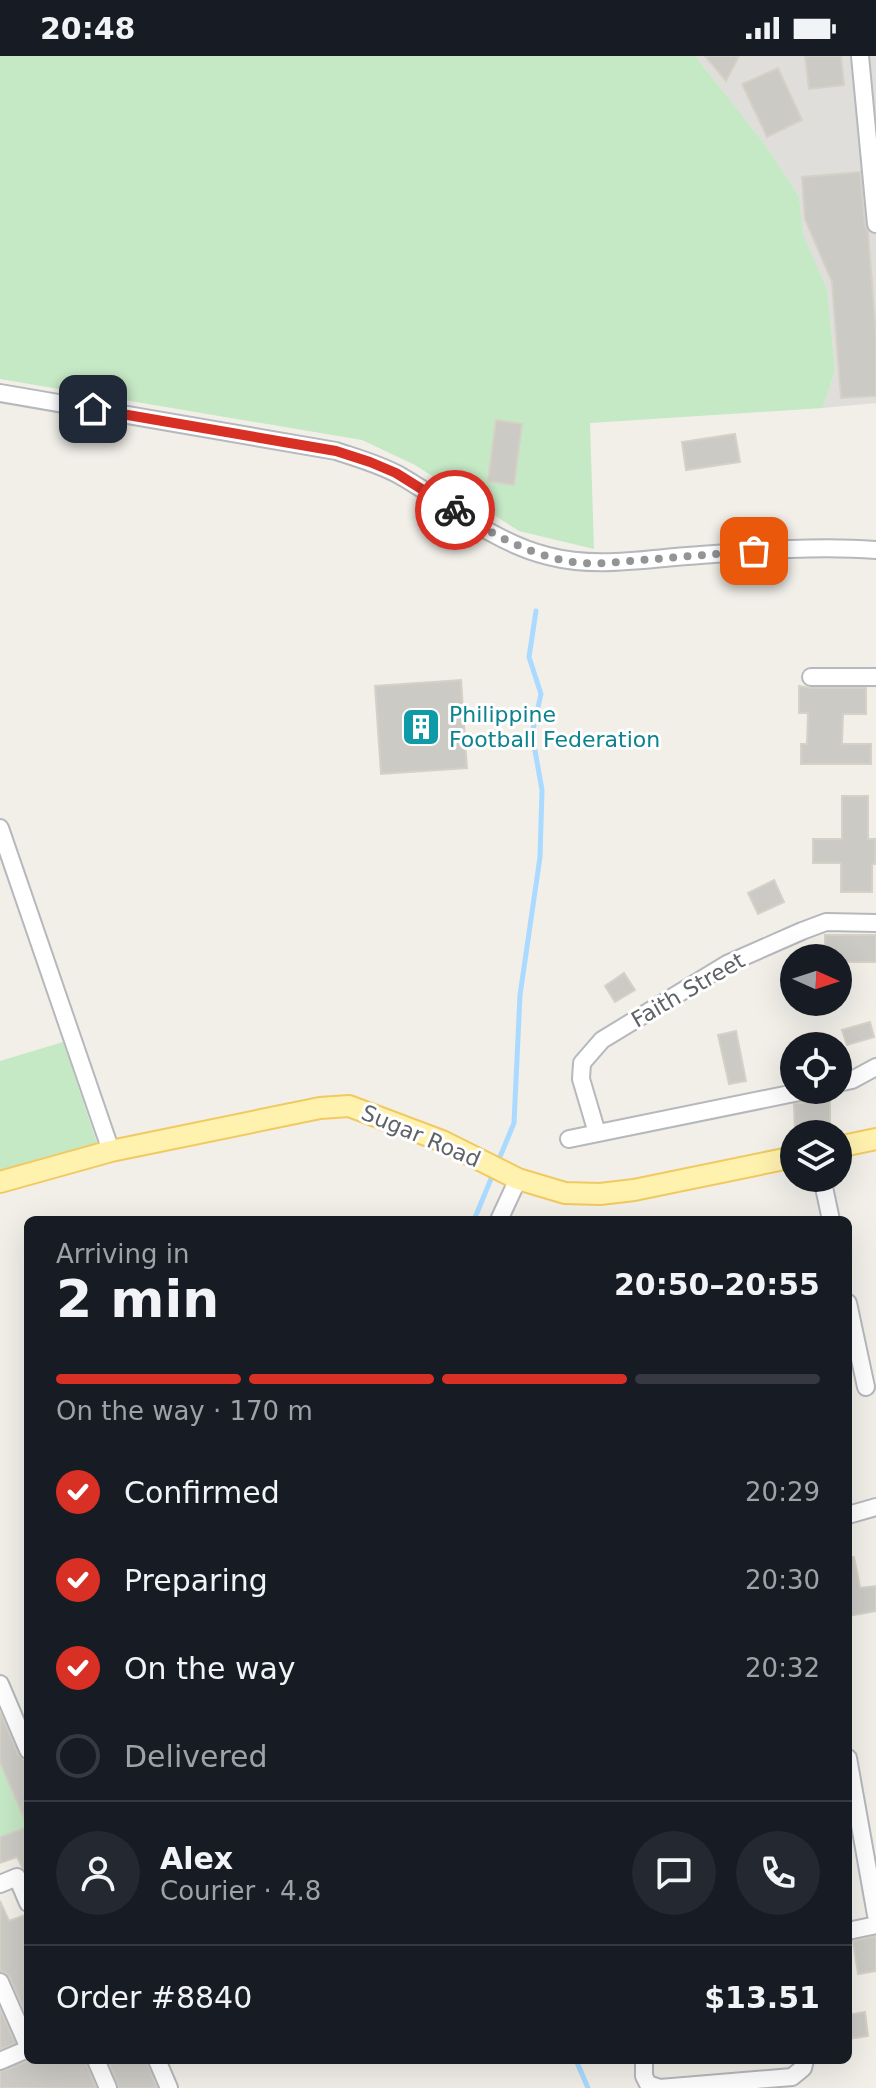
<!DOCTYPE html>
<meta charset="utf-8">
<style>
body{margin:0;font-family:"DejaVu Sans",sans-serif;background:#242831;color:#f1f3f6;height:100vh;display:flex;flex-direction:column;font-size:30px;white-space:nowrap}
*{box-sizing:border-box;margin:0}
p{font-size:26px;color:#9ea1a6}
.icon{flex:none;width:44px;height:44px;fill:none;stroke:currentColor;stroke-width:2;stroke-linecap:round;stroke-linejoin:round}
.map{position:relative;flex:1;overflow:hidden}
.side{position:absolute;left:24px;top:1160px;width:828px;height:848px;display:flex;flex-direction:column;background:#171b24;border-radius:12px;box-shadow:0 8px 32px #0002}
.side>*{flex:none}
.needle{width:52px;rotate:93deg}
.tools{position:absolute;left:780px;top:888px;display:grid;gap:16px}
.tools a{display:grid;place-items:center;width:72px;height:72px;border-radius:50%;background:#171b24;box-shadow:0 8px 32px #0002;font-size:40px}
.pin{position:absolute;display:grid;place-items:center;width:68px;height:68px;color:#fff;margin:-34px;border-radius:16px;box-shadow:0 4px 12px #0006}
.courier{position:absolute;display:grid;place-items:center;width:80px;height:80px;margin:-40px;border:6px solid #d93025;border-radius:50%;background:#fff;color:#222;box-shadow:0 2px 10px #0007}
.headline em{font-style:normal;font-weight:800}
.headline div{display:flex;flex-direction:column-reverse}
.headline{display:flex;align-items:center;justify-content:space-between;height:136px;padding:0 32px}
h1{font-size:52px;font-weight:800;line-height:60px}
.bar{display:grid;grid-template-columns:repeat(4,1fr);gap:12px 8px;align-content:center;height:96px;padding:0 32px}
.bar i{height:10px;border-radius:6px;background:#363941}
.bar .selected{background:#d93025}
.bar p{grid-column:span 4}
.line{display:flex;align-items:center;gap:20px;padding:0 32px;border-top:2px solid #363941}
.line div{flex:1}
.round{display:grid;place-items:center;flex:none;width:84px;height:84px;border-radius:42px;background:#242831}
ol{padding:0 32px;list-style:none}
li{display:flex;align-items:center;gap:24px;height:88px}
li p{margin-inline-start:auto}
li .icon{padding:8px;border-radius:50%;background:#d93025;color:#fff;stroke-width:4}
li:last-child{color:#9ea1a6}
li i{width:44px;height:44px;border:4px solid #363941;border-radius:50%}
.status{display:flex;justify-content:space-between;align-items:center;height:56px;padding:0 40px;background:#171b24;direction:ltr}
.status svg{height:22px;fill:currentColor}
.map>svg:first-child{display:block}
.industrial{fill:#e0deda}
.green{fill:#c5e8c5}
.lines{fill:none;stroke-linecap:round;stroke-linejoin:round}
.stream{stroke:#aadaff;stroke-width:5}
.building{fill:#cccac5;stroke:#d6d1c6;stroke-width:2}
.minor-casing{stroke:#b5b8bc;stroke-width:20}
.major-casing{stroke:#f2c960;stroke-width:24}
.minor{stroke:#fff;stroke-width:16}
.major{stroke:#fff2af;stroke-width:20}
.done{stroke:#929495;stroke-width:8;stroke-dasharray:0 14.4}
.route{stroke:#d93025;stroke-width:10}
.labels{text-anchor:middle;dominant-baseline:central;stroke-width:6;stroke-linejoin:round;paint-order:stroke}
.culture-label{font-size:22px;fill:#0d838f;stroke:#fff;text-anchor:start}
.street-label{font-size:22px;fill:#5f6368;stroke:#fff}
</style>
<div class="status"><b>20:48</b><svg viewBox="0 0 49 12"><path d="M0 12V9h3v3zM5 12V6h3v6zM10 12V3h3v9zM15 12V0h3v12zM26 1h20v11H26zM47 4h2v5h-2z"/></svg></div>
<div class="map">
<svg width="876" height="2032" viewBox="0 0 876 2032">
<rect width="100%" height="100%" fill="#f1efe8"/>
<polygon class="industrial" points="695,0 876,0 876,347 823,352 835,314 827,233 802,178 799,140 764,87"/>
<g class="green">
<polygon points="0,0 695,0 764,87 799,140 803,179 827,233 835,314 823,352 590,367 594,493 519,475 415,409 362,384 0,323"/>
<polygon points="63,986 99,1093 0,1116 0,1005"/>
<polygon points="0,1701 28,1769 28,1788 0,1798"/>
</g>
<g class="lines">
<g class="stream">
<polyline points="497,1108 514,1067 520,939 540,801 542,734 532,678 541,638 529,601 536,555"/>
<polyline points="474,1164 493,1118"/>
<polyline points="576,2004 588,2032"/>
</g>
</g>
<g class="building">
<polygon points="705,0 739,0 726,25"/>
<polygon points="805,0 841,0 844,29 809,33"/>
<polygon points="778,12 802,64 767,81 742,28"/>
<polygon points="860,116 865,169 868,175 876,280 876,340 841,342 832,226 805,163 802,121"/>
<polygon points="496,364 522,368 514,429 488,425"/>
<polygon points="735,378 740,406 686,414 682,386"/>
<polygon points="461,624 467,712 381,718 375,630"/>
<polygon points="799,630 811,632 866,632 866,658 843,658 842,688 871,688 871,708 801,708 801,688 807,688 808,657 799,657"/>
<polygon points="842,740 868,740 868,783 875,783 875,808 872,808 872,836 841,836 841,807 813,807 813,783 842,783"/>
<polygon points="774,824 784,846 758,858 748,837"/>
<polygon points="825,879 876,879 876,906 838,906 838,902 825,902"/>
<polygon points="624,917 635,934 615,946 605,930"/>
<polygon points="870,966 874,981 847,989 842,974"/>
<polygon points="736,975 746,1025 729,1028 718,979"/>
<polygon points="818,1039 830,1039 830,1071 806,1071 806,1078 795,1078 794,1048 812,1045"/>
<polygon points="848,1501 854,1501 860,1532 876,1530 876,1555 848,1560"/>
<polygon points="0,1656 18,1698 24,1704 28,1713 28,1771 0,1706"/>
<polygon points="28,1771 28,1819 22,1811 17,1801 0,1807 0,1781"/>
<polygon points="0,1845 9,1865 28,1858 28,1963 10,1921 6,1917 0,1915"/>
<polygon points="876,1880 876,1915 858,1918 853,1885"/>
<polygon points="0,1953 15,1987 0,1993"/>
<polygon points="865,1956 868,1980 848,1983 848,1959"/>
<polygon points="30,2004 85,2004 96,2032 0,2032 0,2016"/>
<polygon points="108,2004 146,2004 157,2032 119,2032"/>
</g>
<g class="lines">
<g class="minor-casing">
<g id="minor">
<polyline points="860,0 876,168"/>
<path d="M0 337 336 395C357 402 379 408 399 419 448 447 492 486 548 500 590 511 632 505 675 501 742 496 809 489 876 494"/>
<polyline points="811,621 876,621"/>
<polyline points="0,772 111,1095"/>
<polyline points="838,1027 852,1024 876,1011"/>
<polyline points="597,1077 581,1023 582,1007 602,984 727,908 802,875 826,866 876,867"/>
<polyline points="569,1083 809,1034"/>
<polyline points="822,1122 831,1164"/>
<polyline points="499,1164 518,1123"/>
<polyline points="848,1247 866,1331"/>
<polyline points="848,1459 876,1451"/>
<polyline points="0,1628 28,1694"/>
<polyline points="848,1702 876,1859"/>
<polyline points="0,1828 17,1821 28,1847"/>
<polyline points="848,1875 876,1869"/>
<polyline points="0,1926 28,1990"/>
<polyline points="96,2004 108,2032"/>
<polyline points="157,2004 169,2032"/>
<polyline points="644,2004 644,2020 648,2028 660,2032 792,2021 803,2012 805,2004"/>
<polyline points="0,2005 28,1993"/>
</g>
</g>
<g class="major-casing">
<g id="major">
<polyline points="838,1091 876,1083"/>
<polyline points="0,1126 111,1095 320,1052 349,1050 442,1085 518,1123 565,1137 600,1138 634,1134 794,1101"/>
</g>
</g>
<use href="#minor" class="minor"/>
<use href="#major" class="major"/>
</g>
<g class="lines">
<path class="done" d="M455 454C492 478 529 499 573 506 596 509 619 506 642 504 679 501 716 498 754 495"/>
<polyline class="route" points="93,353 336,395 370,406 396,417 455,454"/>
</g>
<defs>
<g id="building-square" transform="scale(2)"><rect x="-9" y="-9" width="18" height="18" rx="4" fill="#0f9aa8" stroke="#fff"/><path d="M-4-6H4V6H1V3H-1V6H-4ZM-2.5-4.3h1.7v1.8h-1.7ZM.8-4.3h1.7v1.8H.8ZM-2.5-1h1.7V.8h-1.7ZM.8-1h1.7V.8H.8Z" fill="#fff"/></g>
</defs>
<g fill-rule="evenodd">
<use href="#building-square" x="421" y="671"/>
</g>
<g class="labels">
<g class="culture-label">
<text x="449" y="658">Philippine<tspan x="449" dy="25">Football Federation</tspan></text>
</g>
<g class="street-label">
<text transform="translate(688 934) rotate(-30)">Faith Street</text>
<text transform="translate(421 1080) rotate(23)">Sugar Road</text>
</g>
</g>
</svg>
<div class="tools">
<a><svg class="needle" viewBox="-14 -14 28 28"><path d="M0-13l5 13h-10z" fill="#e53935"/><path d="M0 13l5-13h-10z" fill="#9ea1a6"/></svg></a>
<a><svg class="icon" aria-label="locate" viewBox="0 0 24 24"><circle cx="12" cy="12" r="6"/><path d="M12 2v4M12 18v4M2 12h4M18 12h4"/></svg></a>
<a><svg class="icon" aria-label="layers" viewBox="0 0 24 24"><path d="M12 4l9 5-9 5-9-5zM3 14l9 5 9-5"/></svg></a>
</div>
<div class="pin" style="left:754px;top:495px;background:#ea580c"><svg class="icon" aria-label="bag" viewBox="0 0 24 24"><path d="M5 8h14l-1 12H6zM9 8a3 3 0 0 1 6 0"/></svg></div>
<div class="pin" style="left:93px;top:353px;background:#1f2937"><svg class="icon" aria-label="home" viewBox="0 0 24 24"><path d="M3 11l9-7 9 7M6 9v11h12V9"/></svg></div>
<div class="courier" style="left:455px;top:454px"><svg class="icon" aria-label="bike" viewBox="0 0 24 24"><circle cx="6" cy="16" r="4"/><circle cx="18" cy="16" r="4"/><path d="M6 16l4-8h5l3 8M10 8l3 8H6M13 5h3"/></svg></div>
<section class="side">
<div class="headline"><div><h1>2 min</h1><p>Arriving in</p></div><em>20:50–20:55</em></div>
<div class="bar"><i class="selected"></i><i class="selected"></i><i class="selected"></i><i></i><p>On the way · 170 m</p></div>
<ol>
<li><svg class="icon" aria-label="check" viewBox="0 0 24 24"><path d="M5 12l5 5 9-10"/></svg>Confirmed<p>20:29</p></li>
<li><svg class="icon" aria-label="check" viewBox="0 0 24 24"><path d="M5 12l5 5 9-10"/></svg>Preparing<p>20:30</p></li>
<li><svg class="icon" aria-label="check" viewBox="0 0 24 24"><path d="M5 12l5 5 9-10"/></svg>On the way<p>20:32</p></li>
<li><i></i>Delivered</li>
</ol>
<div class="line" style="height:144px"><a class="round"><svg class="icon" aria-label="person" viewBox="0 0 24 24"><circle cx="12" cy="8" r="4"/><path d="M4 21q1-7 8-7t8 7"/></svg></a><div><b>Alex</b><p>Courier · 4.8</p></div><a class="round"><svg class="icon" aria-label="chat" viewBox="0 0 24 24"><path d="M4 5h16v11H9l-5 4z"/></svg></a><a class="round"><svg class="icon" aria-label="phone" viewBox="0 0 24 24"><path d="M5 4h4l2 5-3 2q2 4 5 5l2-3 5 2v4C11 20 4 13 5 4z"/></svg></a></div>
<div class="line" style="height:104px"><div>Order #8840</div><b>$13.51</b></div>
</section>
</div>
